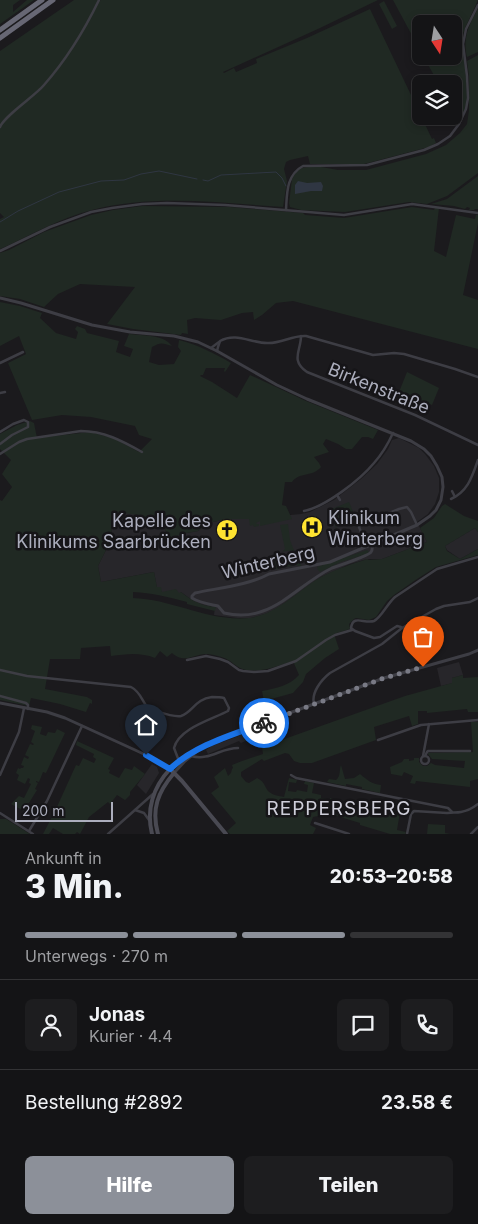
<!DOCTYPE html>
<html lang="de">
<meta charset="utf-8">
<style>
body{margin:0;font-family:Inter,sans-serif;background:#1d1d1f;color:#f1f3f6;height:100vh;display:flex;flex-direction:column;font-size:19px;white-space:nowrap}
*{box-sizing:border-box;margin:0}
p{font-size:16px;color:#9d9ea1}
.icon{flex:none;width:28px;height:28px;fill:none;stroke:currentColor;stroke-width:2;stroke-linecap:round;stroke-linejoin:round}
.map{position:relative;height:834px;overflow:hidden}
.side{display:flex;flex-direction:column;background:#141416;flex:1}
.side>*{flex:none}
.needle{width:32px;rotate:168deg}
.tools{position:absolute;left:412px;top:15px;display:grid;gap:10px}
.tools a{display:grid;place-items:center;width:50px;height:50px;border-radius:8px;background:#141416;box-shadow:0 2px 8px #0003,0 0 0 1px #333335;font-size:25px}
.scale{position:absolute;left:15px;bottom:12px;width:98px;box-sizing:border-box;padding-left:5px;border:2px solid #acaebd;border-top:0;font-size:14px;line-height:18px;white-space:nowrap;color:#acaebd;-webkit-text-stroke:4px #161518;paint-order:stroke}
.pin{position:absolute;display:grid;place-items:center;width:42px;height:42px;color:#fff;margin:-51px -21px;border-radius:50% 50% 50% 0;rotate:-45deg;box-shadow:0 0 5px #0007}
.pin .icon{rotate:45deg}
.courier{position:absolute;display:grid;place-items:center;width:50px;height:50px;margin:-25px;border:4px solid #1a73e8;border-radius:50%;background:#fff;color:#222;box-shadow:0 1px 6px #0007}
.summary em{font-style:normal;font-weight:800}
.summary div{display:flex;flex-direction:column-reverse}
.summary{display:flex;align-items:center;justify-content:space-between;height:85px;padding:0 25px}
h1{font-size:32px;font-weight:800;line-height:38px}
.bar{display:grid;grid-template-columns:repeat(4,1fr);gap:8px 5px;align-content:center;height:60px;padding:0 25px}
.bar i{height:6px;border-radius:4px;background:#333335}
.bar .active{background:#8c9099}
.bar p{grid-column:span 4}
.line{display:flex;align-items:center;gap:12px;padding:0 25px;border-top:1px solid #333335}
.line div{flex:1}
.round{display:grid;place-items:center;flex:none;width:52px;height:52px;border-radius:8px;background:#1d1d1f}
.cta{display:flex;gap:10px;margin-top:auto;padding:10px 25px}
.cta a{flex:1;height:58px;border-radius:8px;background:#8c9099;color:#fff;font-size:20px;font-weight:800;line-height:58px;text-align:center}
.cta a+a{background:#1d1d1f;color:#f1f3f6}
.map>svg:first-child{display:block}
.built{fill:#27262a}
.green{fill:#202923}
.water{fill:#2f3642}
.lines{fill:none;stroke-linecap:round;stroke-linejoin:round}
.stream{stroke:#2f3642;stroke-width:1}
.minor{stroke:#3d3d44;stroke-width:2.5}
.tertiary{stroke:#3d3d44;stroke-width:3}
.secondary{stroke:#494952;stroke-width:4}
.motorway{stroke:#676774;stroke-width:5}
.done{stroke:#797a85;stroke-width:5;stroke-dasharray:0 9}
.route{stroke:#1a73e8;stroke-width:6}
.labels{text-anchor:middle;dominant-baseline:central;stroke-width:5;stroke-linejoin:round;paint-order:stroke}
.street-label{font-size:18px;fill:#acaebd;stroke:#161518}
.poi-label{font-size:18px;fill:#acaebd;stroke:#161518;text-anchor:start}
.neighbourhood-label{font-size:19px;letter-spacing:1px;fill:#ceced9;stroke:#161518}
</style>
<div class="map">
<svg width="478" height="834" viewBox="0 0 478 834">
<rect width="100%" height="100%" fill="#1b1a1d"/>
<g class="built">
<polygon points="399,438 419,448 425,454 434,466 439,478 439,492 435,504 428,514 417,522 427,542 382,559 367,559 350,564 321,577 275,610 265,614 251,618 237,618 214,615 215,607 207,606 196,603 181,592 179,594 162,592 157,588 154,572 101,582 98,566 111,540 112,507 129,509 160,523 164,523 168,540 181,534 198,531 208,523 227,519 249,519 301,514 310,512 334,500 361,479 377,464 388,449 392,440"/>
<polygon points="475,528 478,532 478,549 460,559 447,550 445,546"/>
<polygon points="459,662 463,675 452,678 453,683 441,686 437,668"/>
<polygon points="252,731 254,736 252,738 241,743 239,741 208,754 206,750 212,746"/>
<polygon points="152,764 157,767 159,773 146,794 137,785"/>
</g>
<g class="green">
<polygon points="0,0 20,0 13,5 13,12 27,0 34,0 0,24"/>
<path d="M74 0H99L100 1 101 0H378L320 28 223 72 224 73 234 68 236 72 257 63 256 59 307 38 370 9 432 139 434 138 436 143 429 147 364 164H310L308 156 290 160 286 162 284 169 287 181 283 207C220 203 154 194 92 210 59 218 30 236 0 249V219L4 217 0 213V51Z"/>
<polygon points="393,0 478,0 466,26 463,34 462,43 466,76 467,99 464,114 463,114 458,119 454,111 454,84 439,84 423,56 454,56 454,24 421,24 421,52"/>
<polygon points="384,1 397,26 392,29 379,4"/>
<path d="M478 8V52L467 57C462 37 470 24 478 8Z"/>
<polygon points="478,55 478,173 447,196 427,204 409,202 345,212 301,210 290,207 289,203 292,179 296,172 302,168 316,166 338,170 366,170 426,154 446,145 460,133 467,124 469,110 469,76 467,61"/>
<polygon points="478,176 478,209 475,209 474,210 469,210 470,208 467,207 465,209 454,206 431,204 447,199"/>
<polygon points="142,206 230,207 303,213 305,215 344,218 412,207 434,210 435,208 439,208 434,251 446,257 456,215 475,219 476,215 478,215 478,223 463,295 478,300 478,349 293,301 276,303 262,315 254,320 253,312 242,313 221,320 195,318 187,320 188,334 182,333 181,335 133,329 107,324 135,287 80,284 58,294 44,307 20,299 0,296 0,253 9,250 44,232 91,215 113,210"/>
<path d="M0 302 20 306 42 313 40 318 56 333 76 339 78 332 75 329 77 326 85 329 87 333 119 341 116 352 130 357 133 349 124 346 129 334C143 336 163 334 172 346 162 343 161 342 152 347L149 362 159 365 174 364 181 351 178 347 179 340C198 345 214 353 231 363L225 372 224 371 225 368H206L203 375H201L200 376 212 382 237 398 250 375 306 401 378 430 373 439 368 437H362L352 449H346L338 444 326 439 323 444 329 452 314 457 319 463 321 467C313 477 299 472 292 482H285L282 505 286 506 292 519 260 526V521L256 523 257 524H259V526L254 527 253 525 250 526 249 519H227L208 523 198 531 181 534 168 540 164 523C150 521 150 530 137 515L118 512 112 518 111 540 98 566 101 582 154 572 157 587H161L162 592 176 589 179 593 181 592C192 601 202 606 216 607L215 611 187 604V602C169 597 152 593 133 592V598C172 599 209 622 249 618 278 614 297 591 321 577 336 569 352 564 367 559L369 560 382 559 427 542 420 528 434 518 442 506 445 504 464 516 478 521V532L475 528 445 546 447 551 460 559 478 549V555L436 567 417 579 394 595 387 601 376 617 369 620 356 618 354 619 349 624 350 629 334 634 339 649 325 658 306 674 303 682 293 693 264 701 262 691C277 688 289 686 299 675L293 661C278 666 255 675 240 668 236 666 233 663 230 661 224 657 216 655 208 654 193 653 186 665 172 653L167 657 160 651 155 658C140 652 127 654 111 656L110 646 81 648 80 659H50L45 689 87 697 92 700V704L90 703 86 712 60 704 31 698 29 706 0 700V500L2 501 12 487 2 474 11 460 0 449V434L17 425 30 421 34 423 37 438 90 432 113 438 139 452 152 439 139 435 135 426 91 417 62 415 32 420 8 363 26 354 19 336 0 346Z"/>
<polygon points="407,372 439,388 432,405 399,392"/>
<polygon points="349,502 354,514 338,523 336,524 337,531 329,510"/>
<polygon points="288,524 290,540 293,548 287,551 293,548 295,552 287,551 286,551 282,552 285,549 280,525"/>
<polygon points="367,550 369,552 367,554 341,562 320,572 318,570 317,567"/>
<polygon points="284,554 294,554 300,559 301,566 298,566 297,565 276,569 274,559 275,556"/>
<path d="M463 675V678L478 677V712H468L467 709 427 713V711H418V724L412 726 409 716 374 727 376 740 312 763H300L294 761 289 754 285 753 264 761 262 759 241 772V776L246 782 249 783 257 778C265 782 263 784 268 791 272 795 279 796 284 797L289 778 297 780 296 783 289 782 288 791 296 792 297 790 307 792 308 785 304 784 305 781 314 783 312 793 321 795V798L328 799C325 811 326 815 313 817L310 825 316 828 313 834H230L227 831 236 823 211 793 219 787 214 777 225 768 228 776 231 773 232 769 233 768 232 765 242 761 263 754 262 747 405 696 452 683V678Z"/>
<polygon points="471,722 478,722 478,779 470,781 470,787 416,781 415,784 410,783 413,776 404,772 402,776 391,774 390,767 402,762 404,759 409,759 409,761 414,760 414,758 419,758 419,762 423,766 427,766 431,763 435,765 464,768 465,761 432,759 428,754 428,753 473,752"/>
<polygon points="32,725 42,727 40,734 46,736 48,732 55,733 57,729 65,733 46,773 43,772 39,782 36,781 36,782 38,783 35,789 37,790 24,811 11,804 19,796 24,798 31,784 29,783 30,779 28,778 25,784 17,780 19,775 16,773 18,768 20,769 21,768 23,768 24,766 21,765 24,757 28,759 29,757 25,755 30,744 33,745 34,744 31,742 35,731 31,729"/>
<polygon points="77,741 114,758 108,769 110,770 109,773 119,778 125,768 132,770 134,766 145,774 130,792 130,795 125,800 117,795 110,804 108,802 89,817 80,834 77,832 75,834 63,834 53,828 49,834 43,834 56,809 76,765 79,766 83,758 94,763 96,759 93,757 94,754 76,745"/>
<path d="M341 765 345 779 354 778 360 774C367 780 372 784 381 785L380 793 362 789V787L346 784V786L327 782 329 779 336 780C341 776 339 770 341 765Z"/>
<polygon points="330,798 348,803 348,806 357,808 358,803 370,806 369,813 373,814 374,812 392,816 393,810 400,812 397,830 406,832 405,834 390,834 360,825 360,823 327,813"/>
<polygon points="0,819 6,819 30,834 0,834"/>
<polygon points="428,824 445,825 445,833 450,834 427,834"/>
</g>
<polygon class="water" points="298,181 307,183 321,182 323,186 322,191 311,191 295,194 295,185"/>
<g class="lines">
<g class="stream">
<polyline points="203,180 208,181 221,175 276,172 282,178 286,186"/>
<polyline points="0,222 18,211 59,192 101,181 124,180 141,174 159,171 197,179"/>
</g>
<g class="minor">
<path d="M0 127C4 116 35 96 44 85 67 59 84 31 99 0"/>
<path d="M286 210C287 194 286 175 303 166L367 165 424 150 438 144 450 136 459 124 466 109 468 98 467 76 463 44 466 29 478 5"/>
<polyline points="0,251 50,227 91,212 112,208 142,204 167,203 225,205 344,215 412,204 478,213"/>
<path d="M301 336C301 351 290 360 307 372L415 415 478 445"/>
<polyline points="211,348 219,342"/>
<path d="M217 351 218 347 220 341C236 332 251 343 267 343 281 344 292 335 306 336L373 355 394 353 404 354 455 369 478 377"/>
<polyline points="0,363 23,352"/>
<polyline points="0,393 5,392"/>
<polyline points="0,432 13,424 24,420 28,422 28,427 12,435 0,444"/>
<path d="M0 454 19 442 27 439 81 431C104 431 122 441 142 452"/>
<polyline points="452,491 455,497"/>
<polyline points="337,495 340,500"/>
<path d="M451 499C468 491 472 477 478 460"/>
<path d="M304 511C325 507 360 480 374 463 382 454 388 444 393 433"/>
<polyline points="367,547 359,527 361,524 399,509 407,507 411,512 417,525"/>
<path d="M402 628 401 627 397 626 380 637 374 638 355 631 351 628C353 614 364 624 374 621 381 618 387 604 395 597L437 569 478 557"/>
<polyline points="187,660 206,656 220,659 228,662 239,670 243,671 254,672 268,671 296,661 326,640 335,635 352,630"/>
<path d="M0 670 27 676 131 687C141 692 142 702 149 709 157 711 174 718 181 716 193 712 195 699 212 697 217 697 220 697 224 698L229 708 228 711C213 719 179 728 174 748L179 761"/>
<polyline points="0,696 26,703 28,705 28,709"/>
<path d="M314 704C311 693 321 680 330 673L382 644 402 628 436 609 444 606 470 602 478 598"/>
<polyline points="378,740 421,725 478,720"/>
<circle cx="425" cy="760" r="4"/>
<path d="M191 756C210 761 220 748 238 748"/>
<polyline points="423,756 429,724"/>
<polyline points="425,756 427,752 428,751 470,751"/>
<polyline points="0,775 19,732 24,708"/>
<polyline points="291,775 296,778 448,808 452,812"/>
<polyline points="135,810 144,813 149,820"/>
<polyline points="0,813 33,834"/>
<polyline points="315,823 349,834"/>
<polyline points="29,831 47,801 82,726"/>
<polyline points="108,834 153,794"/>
<path d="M407 834 411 814 414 811 447 813C452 812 456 813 461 812 467 811 473 808 478 804"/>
<polyline points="471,834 478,827"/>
</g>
<g class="tertiary">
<path d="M0 298 21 303 92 325 130 332 174 336 198 342 217 351 277 385 307 399 411 441 424 449 431 456 437 466 442 477 443 487 441 500 436 510 430 516 417 525 330 562 269 574C249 585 218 588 195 593L192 596V598C200 603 209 604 218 606L224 613C237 616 250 616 263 611 288 602 307 580 332 568 338 566 370 555 371 552 373 550 372 547 372 545"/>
<polyline points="0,703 47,712 65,718 146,755 170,769 179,761 193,751 233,734 384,678 469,654 478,650"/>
<polyline points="174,773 185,761 196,752"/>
</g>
<g class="secondary">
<path d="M152 834C146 810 153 787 170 769L182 781 226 834"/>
<path d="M158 834C151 809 158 792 174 773"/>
</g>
<g class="motorway">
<polyline points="0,30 42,0"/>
<polyline points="0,38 53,0"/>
</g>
</g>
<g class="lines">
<polyline class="done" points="264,723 384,678 423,667"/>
<path class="route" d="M146 755 170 769C195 745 232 735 264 723"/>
</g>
<defs>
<g id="hospital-disc" transform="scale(1.125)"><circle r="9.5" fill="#fee331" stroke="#161518"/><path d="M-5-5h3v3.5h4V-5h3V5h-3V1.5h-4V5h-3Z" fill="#111"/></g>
<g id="church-disc" transform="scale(1.125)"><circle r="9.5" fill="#fee331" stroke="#161518"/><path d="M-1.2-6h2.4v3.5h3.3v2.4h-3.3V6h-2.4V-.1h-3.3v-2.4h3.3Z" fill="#111"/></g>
</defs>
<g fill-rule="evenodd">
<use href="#hospital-disc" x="312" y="527"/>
<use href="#church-disc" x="227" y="530"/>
</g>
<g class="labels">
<g class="street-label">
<text transform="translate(379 388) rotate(22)">Birkenstraße</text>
<text transform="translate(268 562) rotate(-13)">Winterberg</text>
</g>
<g class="poi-label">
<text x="328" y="517">Klinikum<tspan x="328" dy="21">Winterberg</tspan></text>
<text x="211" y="520" text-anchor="end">Kapelle des<tspan x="211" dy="21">Klinikums Saarbrücken</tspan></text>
</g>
<g class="neighbourhood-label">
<text x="339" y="808">REPPERSBERG</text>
</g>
</g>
</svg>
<div class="tools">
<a><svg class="needle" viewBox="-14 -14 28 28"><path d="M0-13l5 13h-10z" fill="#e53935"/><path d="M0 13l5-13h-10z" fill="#9d9ea1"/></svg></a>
<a><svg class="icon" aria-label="layers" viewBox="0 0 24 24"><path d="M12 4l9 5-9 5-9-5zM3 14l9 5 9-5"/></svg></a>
</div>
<div class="scale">200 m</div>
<div class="pin" style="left:423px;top:667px;background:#ea580c"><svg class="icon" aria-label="bag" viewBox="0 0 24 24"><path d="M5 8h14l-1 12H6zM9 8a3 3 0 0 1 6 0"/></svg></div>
<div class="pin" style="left:146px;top:755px;background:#1f2937"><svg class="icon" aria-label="home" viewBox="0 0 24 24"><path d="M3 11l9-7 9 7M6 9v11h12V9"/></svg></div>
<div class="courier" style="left:264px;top:723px"><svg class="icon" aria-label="bike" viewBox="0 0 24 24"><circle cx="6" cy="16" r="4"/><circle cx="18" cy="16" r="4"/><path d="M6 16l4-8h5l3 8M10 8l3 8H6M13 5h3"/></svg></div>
</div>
<section class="side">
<div class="summary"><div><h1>3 Min.</h1><p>Ankunft in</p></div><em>20:53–20:58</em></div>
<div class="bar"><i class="active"></i><i class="active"></i><i class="active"></i><i></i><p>Unterwegs · 270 m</p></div>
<div class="line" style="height:90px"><a class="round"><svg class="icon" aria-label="person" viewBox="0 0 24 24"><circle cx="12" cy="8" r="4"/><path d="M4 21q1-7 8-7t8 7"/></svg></a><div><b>Jonas</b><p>Kurier · 4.4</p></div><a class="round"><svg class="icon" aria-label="chat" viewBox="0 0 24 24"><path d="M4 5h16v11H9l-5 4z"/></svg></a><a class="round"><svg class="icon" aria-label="phone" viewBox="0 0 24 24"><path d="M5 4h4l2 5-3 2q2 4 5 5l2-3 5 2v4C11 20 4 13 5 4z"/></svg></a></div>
<div class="line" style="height:65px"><div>Bestellung #2892</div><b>23.58 €</b></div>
<div class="cta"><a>Hilfe</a><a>Teilen</a></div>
</section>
